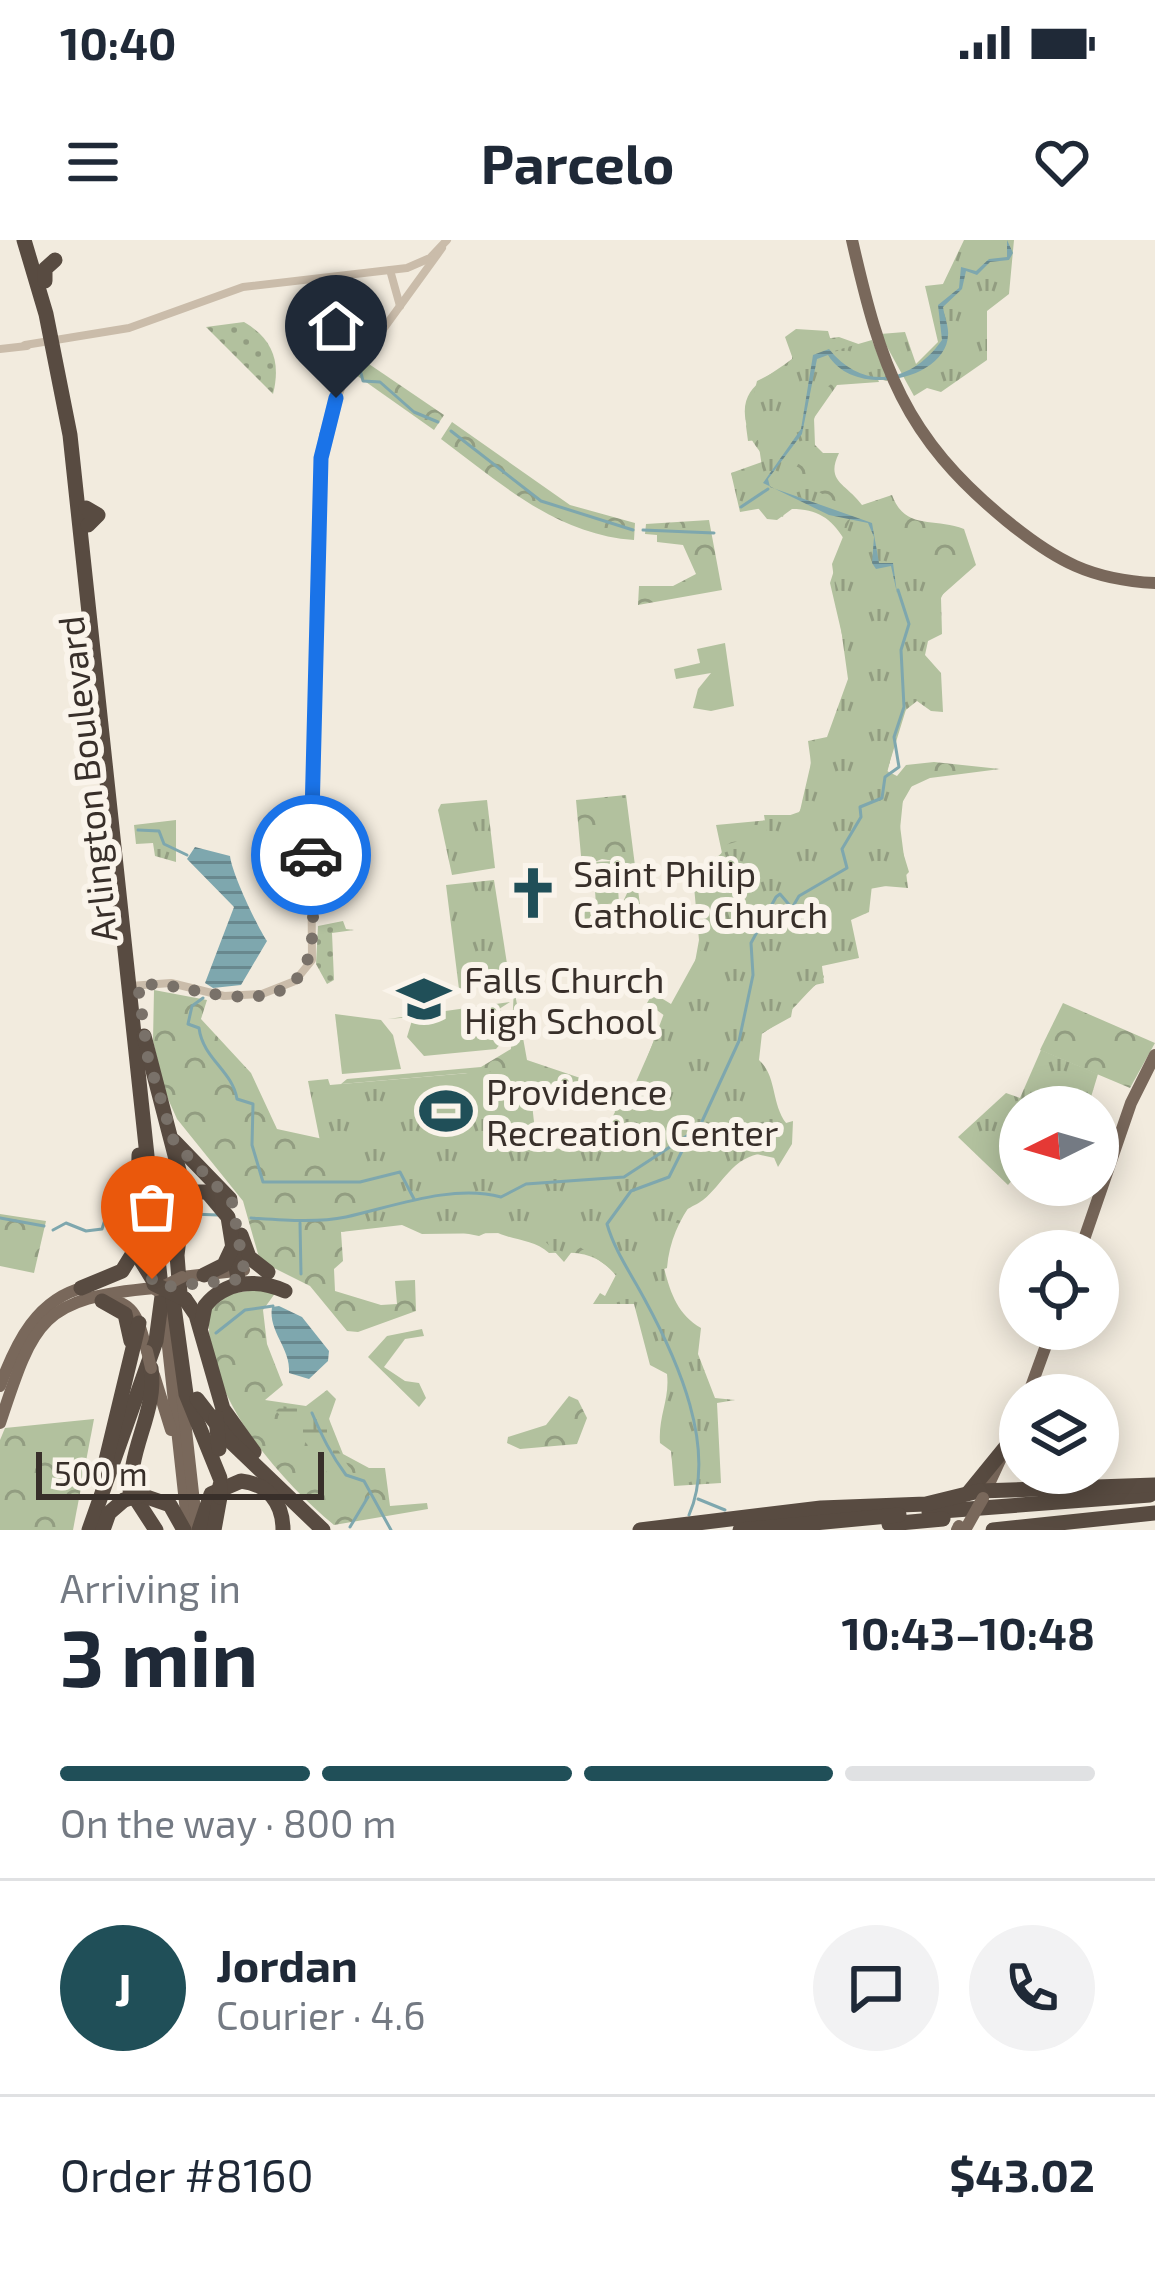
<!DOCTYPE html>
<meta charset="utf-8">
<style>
body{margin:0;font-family:"Exo 2",sans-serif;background:#f2f2f3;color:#1f2937;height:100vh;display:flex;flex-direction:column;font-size:45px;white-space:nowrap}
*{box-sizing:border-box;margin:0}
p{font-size:39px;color:#747a83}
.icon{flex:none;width:66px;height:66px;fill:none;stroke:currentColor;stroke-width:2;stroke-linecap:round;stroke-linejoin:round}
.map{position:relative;height:1290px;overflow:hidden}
.details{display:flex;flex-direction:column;background:#fff;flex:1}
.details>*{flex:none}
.needle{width:78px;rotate:265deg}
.fabs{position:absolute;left:999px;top:846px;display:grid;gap:24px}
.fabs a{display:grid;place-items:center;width:120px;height:120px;border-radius:50%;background:#fff;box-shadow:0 6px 30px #0003;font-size:60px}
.scale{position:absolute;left:36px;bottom:30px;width:288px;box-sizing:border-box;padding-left:12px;border:6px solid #382f2a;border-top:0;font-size:33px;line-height:42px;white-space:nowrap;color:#382f2a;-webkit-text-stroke:9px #faf4eb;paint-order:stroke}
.pin{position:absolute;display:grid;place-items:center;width:102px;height:102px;color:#fff;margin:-123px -51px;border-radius:50% 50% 50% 0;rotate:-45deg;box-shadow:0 0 12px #0007}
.pin .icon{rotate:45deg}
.courier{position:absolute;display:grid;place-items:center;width:120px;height:120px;margin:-60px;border:9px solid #1a73e8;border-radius:50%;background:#fff;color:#222;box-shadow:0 3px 15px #0007}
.summary em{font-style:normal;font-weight:700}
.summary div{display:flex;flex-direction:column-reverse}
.summary{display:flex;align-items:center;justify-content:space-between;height:204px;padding:0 60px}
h1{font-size:78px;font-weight:700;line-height:90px}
.bar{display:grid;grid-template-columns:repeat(4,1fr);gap:18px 12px;align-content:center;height:144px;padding:0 60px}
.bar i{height:15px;border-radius:9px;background:#e0e1e3}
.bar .on{background:#204f58}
.bar p{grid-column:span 4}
.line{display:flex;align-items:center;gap:30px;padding:0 60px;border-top:3px solid #e0e1e3}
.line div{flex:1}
.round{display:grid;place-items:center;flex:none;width:126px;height:126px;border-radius:63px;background:#f2f2f3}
.status{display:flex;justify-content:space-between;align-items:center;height:84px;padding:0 60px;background:#fff;direction:ltr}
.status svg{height:33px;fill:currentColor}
header{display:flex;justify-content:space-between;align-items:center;height:156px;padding:0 60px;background:#fff;font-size:54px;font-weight:700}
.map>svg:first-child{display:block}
.grass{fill:url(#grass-dots)}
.forest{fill:url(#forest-crowns)}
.wetland{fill:url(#wetland-marsh)}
.park{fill:url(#park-tufts)}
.pitch{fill:#b2c19e}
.water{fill:url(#water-rules)}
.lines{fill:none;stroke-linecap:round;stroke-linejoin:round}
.stream{stroke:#7ea7ae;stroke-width:3}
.minor{stroke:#cabcaa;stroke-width:8}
.major{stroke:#79685b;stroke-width:12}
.highway{stroke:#584b41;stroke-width:15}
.major-bridge{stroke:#79685b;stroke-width:12}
.highway-bridge{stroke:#584b41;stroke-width:15}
.done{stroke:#797169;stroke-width:12;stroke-dasharray:0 21.6}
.route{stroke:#1a73e8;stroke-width:15}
.labels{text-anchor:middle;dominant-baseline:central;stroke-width:12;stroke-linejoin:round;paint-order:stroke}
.street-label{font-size:36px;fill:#382f2a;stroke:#faf4eb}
.poi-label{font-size:36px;fill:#382f2a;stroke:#faf4eb;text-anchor:start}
</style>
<div class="status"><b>10:40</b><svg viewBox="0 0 49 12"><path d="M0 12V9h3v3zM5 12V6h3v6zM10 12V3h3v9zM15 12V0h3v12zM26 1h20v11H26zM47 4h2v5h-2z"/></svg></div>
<header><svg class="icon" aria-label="menu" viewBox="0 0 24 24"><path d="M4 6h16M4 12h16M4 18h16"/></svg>Parcelo<svg class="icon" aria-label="heart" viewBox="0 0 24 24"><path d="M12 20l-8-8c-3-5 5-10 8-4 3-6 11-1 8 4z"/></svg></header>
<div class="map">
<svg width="1155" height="1290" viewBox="0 0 1155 1290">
<defs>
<pattern id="grass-dots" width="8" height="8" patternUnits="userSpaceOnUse" patternTransform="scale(3)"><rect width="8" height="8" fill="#b2c19e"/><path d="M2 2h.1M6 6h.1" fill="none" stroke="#929d81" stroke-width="1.8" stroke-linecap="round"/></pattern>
<pattern id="forest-crowns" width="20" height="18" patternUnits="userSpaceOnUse" patternTransform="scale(3)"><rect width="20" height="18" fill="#b2c19e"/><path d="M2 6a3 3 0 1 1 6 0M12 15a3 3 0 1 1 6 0" fill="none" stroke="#929d81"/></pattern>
<pattern id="wetland-marsh" width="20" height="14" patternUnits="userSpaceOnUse" patternTransform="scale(3)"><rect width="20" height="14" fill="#b2c19e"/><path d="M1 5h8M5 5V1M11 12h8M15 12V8" fill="none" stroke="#929d81"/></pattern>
<pattern id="park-tufts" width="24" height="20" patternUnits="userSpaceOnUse" patternTransform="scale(3)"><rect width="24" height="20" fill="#b2c19e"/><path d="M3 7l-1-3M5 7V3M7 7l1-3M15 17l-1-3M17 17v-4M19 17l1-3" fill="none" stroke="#929d81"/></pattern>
<pattern id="water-rules" width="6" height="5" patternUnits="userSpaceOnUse" patternTransform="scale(3)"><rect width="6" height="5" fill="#7ea7ae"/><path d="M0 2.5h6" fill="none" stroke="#68888e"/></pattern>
</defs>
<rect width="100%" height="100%" fill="#f2ebde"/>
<g class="grass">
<path d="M244 82C273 99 281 122 273 154L206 87Z"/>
<polygon points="343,681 346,689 354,690 332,693 334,740 327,744 316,724 318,686"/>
</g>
<g class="forest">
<path d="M839 97 864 106 879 142 837 145 814 178 815 205 823 213H839C825 242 846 243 862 265L892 255C905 291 934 277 964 289L976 325 941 356 887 531 897 536 906 525 934 522 1000 529 930 538 904 550 899 599 909 632 897 644 864 650 867 673 846 677 820 726 824 737C798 760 786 782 754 798L753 810 776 878 790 885 779 919 752 913C706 938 672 975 667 1028L622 1044C602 1014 583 1011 549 1013 532 998 511 1001 492 990L479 996 398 980 341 992 343 1021 334 1029 335 1051 381 1065 397 1064 395 1041 415 1040 416 1071 358 1092 347 1091 310 1046 260 1021 243 961 177 879 165 852 153 801 154 750 207 760 201 779 251 833 277 889 323 899 468 833 341 844 347 839 481 827 511 809 514 748 527 820 598 844 590 861 557 846 530 848 536 909 596 908 636 847 665 771 678 758 695 722 699 700 693 636 722 613 716 585 779 579 799 572 810 554 811 513 840 490 850 429 830 343 844 299C831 278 817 269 792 269L777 280 767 279 754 263 739 257 731 233 765 221C762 212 754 206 750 196 732 148 764 141 792 119V103Z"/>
<polygon points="366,122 444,175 434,190 356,135"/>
<path d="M452 182 570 265 635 283 634 300C557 295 500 243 441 199Z"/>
<polygon points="709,280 722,350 638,365 639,346 673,346 696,334 683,305 657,302 657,295 645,294 646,284"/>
<polygon points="626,555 641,673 582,679 580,669 621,666 629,649 621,622 602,619 582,627 576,560"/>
<polygon points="1063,763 1155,803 1130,848 1040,810"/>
<polygon points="0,974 46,981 34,1033 0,1026"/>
<path d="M261 1049 276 1052 263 1070 267 1104 283 1145 265 1160 306 1166 327 1150 336 1159 329 1179 343 1214 369 1228H385L390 1266 427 1263 428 1269 334 1285C277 1238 199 1148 210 1070L229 1054Z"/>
<polygon points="422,1089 424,1096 405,1099 384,1127 405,1141 419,1143 426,1158 419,1167 368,1117 387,1096"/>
<polygon points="569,1156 578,1160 587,1178 577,1204 520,1209 507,1203 508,1197 546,1185"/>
<polygon points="94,1179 73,1290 0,1290 0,1200 5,1188"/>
</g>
<polygon class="wetland" points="322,1163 328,1167 331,1199 354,1235 351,1241 331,1241 320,1218 276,1171 281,1166 309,1170"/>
<g class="park">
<polygon points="964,0 1014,0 1009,54 987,71 987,120 941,152 927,148 914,156 880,94 905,92 916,124 938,102 925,46 943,44"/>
<path d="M796 89 828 91 834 111 872 100 888 141 847 133 820 152 809 203 794 232C814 250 846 275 875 267L946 334 957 327 941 358 942 394 928 401 925 415 941 433 943 472 931 471 917 461 902 473 886 537H917L898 570 908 648 872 645 869 672 851 680 859 718 822 726 824 743 796 749 791 777 762 793 759 820C777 836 771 863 786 883L793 881 792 904 778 927 772 913C733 912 725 943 703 960 691 969 681 968 675 985 670 999 671 1007 662 1020 669 1048 675 1073 701 1088L698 1114 715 1158 735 1160 717 1163 721 1243 674 1246 671 1211 660 1203C658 1176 670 1159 667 1134L650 1125 634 1064H593L600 1053 605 1056 617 1033 577 1005 564 1022 544 1000 504 993 422 994 402 985 341 992 371 967 321 906 308 841 328 839 330 845 528 828 538 918 598 904 615 872 611 859 628 860 665 776 647 763 653 753 671 764 703 706 697 682 679 681 699 678 698 666 725 605 767 593 764 575H799L811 523 808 501 827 497 848 439 832 324 851 277 788 253 783 277 763 268 740 272 731 233 762 227 758 200 748 201 746 186 757 141 794 122 785 97Z"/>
<polygon points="487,560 495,628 452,635 438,570 441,564"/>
<polygon points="176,580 176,622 155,616 153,603 136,604 134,585"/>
<polygon points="494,640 510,743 459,749 446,645"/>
<polygon points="1041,810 1098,834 1088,867 1020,867 1020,931 1008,945 958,897 1006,853 1020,858"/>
</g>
<g class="pitch">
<polygon points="725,403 734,466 711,471 693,468 698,449 711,433 676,439 674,429 700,423 697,409"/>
<polygon points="616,621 619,663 596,665 593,622"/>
<polygon points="510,762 499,769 508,780 508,795 496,809 424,816 407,797 413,777 388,779"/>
<polygon points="335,774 381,780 393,795 401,829 342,834"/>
</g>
<g class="water">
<path d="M1007 0 1013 13 1009 20 990 22 977 35 966 31 962 49 943 67C944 75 949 87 948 95 947 139 855 160 828 115L817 119 802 194 768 239 770 247 872 283 879 323H893L897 353 891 326 876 329 872 323 874 297 868 283 829 275 763 243 801 189 813 115 829 109C863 152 912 143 942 100L938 65 959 48 961 27 976 31 989 19 1007 17Z"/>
<path d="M195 607 230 616C232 634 258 688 267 701L241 745 213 748 205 743 234 667 187 619Z"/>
<path d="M279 1066 302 1077 329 1111 328 1121 309 1139 289 1133C291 1108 268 1092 272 1067Z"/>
</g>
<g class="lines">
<g class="stream">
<polyline points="361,133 363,141 380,142 414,172 438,182"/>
<polyline points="451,191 541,261 633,290"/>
<polyline points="741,267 768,249"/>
<polyline points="643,290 714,293"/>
<polyline points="138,590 159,591 164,604 187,615"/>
<path d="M203 758 192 766 188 784 199 788C203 819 232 830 237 859L253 864 252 905 263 942H360L400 932 414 959"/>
<polyline points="191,974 218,975"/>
<polyline points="0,978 44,986"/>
<path d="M251 978C282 980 317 983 346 977 395 966 453 944 501 957L526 944 624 937 699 888 739 801 753 735 751 703 776 657 780 654 792 668 799 656 847 628 842 609 861 577 860 567 882 558 885 537 899 527 894 497 904 467 901 410 909 384 898 350"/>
<polyline points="300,983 301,1034"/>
<polyline points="53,990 66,983 86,991 102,989 109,967 116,965 125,977"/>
<polyline points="216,1093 245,1070 273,1066"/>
<path d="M312 1173C322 1196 331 1215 346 1235L364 1241 391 1290"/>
<polyline points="698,1259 725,1270"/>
<path d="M689 1275C718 1209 677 1119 645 1060 632 1035 615 1012 607 984L631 951 669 937 690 895"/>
<polyline points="350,1287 368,1257"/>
</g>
<g class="minor">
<polyline points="390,30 400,66"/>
<polyline points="25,105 129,88 243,47 407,28 430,18 447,0"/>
<polyline points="0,109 27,106"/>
<polyline points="130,746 171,743 224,756 262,754 295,741 312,720 311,585 323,195 342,146 442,8"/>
</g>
<g class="major">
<path d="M852 0C881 127 903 196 1007 281 1056 321 1091 340 1155 343"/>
<polyline points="1080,1011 1131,863 1155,815"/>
<polyline points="182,1037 244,1030"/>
<path d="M102 1061C136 1058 139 1084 147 1111"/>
<polyline points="164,1070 188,1290"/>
<polyline points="154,1135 171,1190"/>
<path d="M0 1146C16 1103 37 1058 86 1047"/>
<polyline points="182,1154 197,1289"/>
<polyline points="1028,1155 1052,1089"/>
<path d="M0 1183C34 1080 41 1058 155 1048"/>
<polyline points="983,1257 1020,1177"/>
<polyline points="957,1290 959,1286"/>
</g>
<g class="highway">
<polyline points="24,0 46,74 70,195 162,1056 156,1101 89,1290"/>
<polyline points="45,41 45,29 55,20"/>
<polyline points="86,268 98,275 88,285"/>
<polyline points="144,796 183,946"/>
<polyline points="174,901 230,959"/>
<polyline points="139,915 137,1014 153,1040"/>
<polyline points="241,995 249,1017 268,1032"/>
<polyline points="170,1012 174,963 187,952 207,952 228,977 238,1039"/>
<polyline points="204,1035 224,1025 232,1008"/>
<polyline points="171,1045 186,1154 220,1238"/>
<polyline points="81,1048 122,1031 135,1010"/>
<polyline points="180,1053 177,1015 183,966"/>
<polyline points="185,1059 196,1075 223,1169 254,1212"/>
<polyline points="102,1061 125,1074 131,1101"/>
<path d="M201 1087 205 1066C225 1041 256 1038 285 1051"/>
<polyline points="197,1159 228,1199 323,1290"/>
<polyline points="106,1220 139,1083"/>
<polyline points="130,1250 156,1290"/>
<polyline points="969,1252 1009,1203"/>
<polyline points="141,1255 170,1265 184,1290"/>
<path d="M133 1258C124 1213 158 1174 151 1128"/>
<polyline points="929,1272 1150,1255"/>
<polyline points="889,1284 943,1279"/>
<polyline points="103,1290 109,1273 124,1260"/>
<path d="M199 1290 211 1254 241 1241C268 1244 283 1263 283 1290"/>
<polyline points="214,1290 220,1257"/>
<polyline points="640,1290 821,1268 926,1264 979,1251 1155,1245"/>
<polyline points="740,1290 899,1275"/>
<polyline points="993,1290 1155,1273"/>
</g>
<g class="major-bridge">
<polyline points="156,1050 182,1037"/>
<polyline points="147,1111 151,1128"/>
<polyline points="965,1290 983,1258"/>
</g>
<g class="highway-bridge">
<polyline points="183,966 183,946"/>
<polyline points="154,1044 185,1059"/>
<polyline points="216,1177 219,1209"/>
<polyline points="220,1257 220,1245"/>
<polyline points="124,1260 141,1255"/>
</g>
</g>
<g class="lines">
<path class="done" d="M152 1039 162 1047 244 1039V1030L232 962 174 902 148 818 138 745C170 742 192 752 222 755 332 769 312 689 311 615"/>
<polyline class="route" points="311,615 321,218 336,158"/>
</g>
<defs>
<g id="church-bare" transform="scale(4.14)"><path d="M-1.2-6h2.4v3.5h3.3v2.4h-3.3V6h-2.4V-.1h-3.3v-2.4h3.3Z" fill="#204f58" stroke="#faf4eb" stroke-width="2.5" paint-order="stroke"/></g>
<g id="school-bare" transform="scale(4.14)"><path d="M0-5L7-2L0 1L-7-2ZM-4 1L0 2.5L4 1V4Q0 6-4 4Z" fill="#204f58" stroke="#faf4eb" stroke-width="2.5" paint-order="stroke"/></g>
<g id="stadium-bare" transform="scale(4.14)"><path d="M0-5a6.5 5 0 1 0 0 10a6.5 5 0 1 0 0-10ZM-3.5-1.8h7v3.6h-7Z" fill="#204f58" stroke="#faf4eb" stroke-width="2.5" paint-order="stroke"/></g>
</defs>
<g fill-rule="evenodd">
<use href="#church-bare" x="533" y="653"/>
<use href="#school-bare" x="424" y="759"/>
<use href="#stadium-bare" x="446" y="871"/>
</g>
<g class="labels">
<g class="street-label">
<text transform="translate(86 539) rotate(-96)">Arlington Boulevard</text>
</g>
<g class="poi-label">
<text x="573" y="632">Saint Philip<tspan x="573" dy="41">Catholic Church</tspan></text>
<text x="464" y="738">Falls Church<tspan x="464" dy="41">High School</tspan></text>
<text x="486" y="850">Providence<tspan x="486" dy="41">Recreation Center</tspan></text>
</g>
</g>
</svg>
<div class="fabs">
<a><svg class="needle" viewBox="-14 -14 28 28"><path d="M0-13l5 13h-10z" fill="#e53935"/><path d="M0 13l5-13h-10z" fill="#747a83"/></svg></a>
<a><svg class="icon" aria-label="locate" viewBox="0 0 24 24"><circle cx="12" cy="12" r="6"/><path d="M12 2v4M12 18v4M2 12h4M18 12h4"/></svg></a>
<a><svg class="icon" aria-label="layers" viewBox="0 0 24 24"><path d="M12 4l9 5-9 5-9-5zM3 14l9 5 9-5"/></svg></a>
</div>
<div class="scale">500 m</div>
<div class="pin" style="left:152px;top:1039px;background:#ea580c"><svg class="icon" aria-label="bag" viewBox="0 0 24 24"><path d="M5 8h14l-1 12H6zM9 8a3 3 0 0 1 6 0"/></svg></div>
<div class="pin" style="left:336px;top:158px;background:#1f2937"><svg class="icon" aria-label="home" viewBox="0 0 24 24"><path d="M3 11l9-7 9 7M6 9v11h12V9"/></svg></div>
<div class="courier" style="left:311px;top:615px"><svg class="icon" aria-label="car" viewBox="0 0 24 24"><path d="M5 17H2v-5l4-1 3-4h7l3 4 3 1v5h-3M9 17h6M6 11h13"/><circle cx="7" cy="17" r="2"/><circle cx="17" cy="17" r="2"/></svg></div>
</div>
<section class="details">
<div class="summary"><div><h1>3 min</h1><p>Arriving in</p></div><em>10:43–10:48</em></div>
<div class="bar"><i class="on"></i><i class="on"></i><i class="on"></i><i></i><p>On the way · 800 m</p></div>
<div class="line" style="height:216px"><b class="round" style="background:#204f58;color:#fff">J</b><div><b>Jordan</b><p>Courier · 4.6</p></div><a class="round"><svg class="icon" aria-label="chat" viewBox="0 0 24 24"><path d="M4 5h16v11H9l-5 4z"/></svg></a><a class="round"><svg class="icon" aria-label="phone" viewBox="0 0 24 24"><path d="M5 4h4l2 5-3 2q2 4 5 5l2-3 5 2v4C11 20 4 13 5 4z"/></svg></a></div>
<div class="line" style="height:156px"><div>Order #8160</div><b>$43.02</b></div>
</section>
